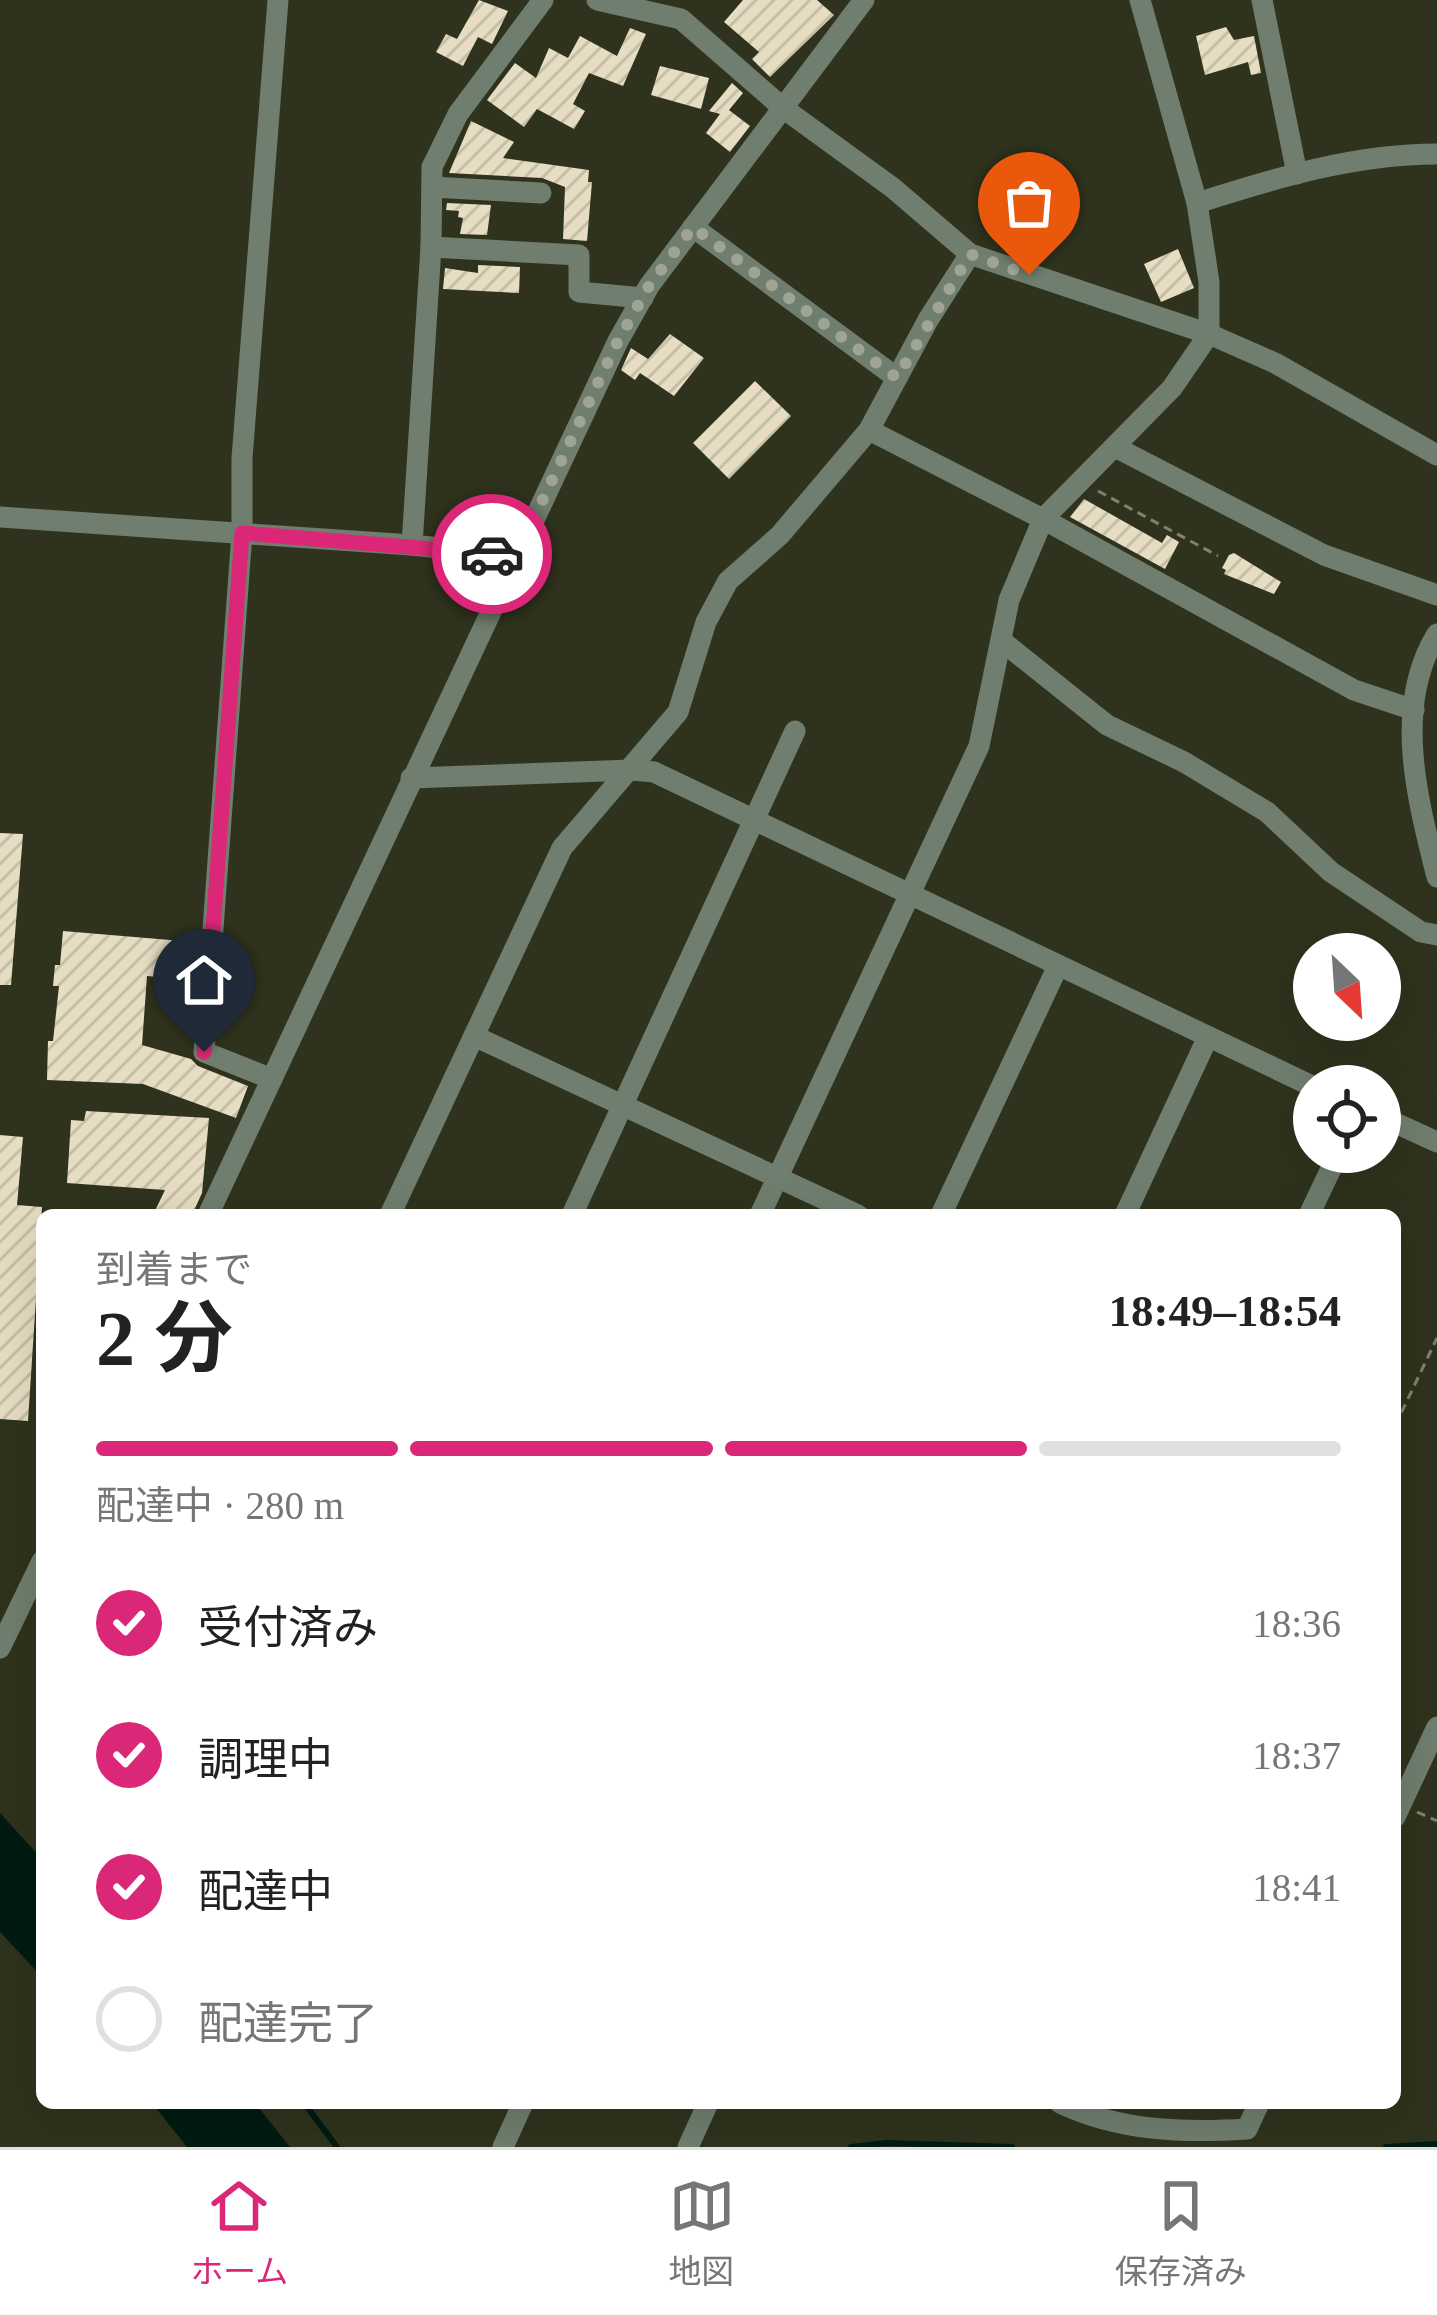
<!DOCTYPE html>
<html lang="ja">
<meta charset="utf-8">
<style>
body{margin:0;font-family:"Times New Roman","Noto Sans JP",serif;background:#f6f6f6;color:#222;height:100vh;display:flex;flex-direction:column;font-size:45px;white-space:nowrap}
*{box-sizing:border-box;margin:0}
p{font-size:39px;color:#767676}
.icon{flex:none;width:66px;height:66px;fill:none;stroke:currentColor;stroke-width:2;stroke-linecap:round;stroke-linejoin:round}
.map{position:relative;flex:1;overflow:hidden}
.drawer{position:absolute;left:36px;top:1209px;width:1365px;height:900px;display:flex;flex-direction:column;background:#fff;border-radius:18px;box-shadow:0 12px 48px #0002}
.drawer>*{flex:none}
.needle{width:78px;rotate:155deg}
.fabs{position:absolute;left:1293px;top:933px;display:grid;gap:24px}
.fabs a{display:grid;place-items:center;width:108px;height:108px;border-radius:50%;background:#fff;box-shadow:0 12px 48px #0002;font-size:60px}
.pin{position:absolute;display:grid;place-items:center;width:102px;height:102px;color:#fff;margin:-123px -51px;border-radius:50% 50% 50% 0;rotate:-45deg;box-shadow:0 0 12px #0007}
.pin .icon{rotate:45deg}
.courier{position:absolute;display:grid;place-items:center;width:120px;height:120px;margin:-60px;border:9px solid #db2777;border-radius:50%;background:#fff;color:#222;box-shadow:0 3px 15px #0007}
.overview em{font-style:normal;font-weight:700}
.overview div{display:flex;flex-direction:column-reverse}
.overview{display:flex;align-items:center;justify-content:space-between;height:204px;padding:0 60px}
h1{font-size:78px;font-weight:700;line-height:90px}
.bar{display:grid;grid-template-columns:repeat(4,1fr);gap:18px 12px;align-content:center;height:144px;padding:0 60px}
.bar i{height:15px;border-radius:9px;background:#e0e0e0}
.bar .on{background:#db2777}
.bar p{grid-column:span 4}
ol{padding:0 60px;list-style:none}
li{display:flex;align-items:center;gap:36px;height:132px}
li p{margin-inline-start:auto}
li .icon{padding:12px;border-radius:50%;background:#db2777;color:#fff;stroke-width:4}
li:last-child{color:#767676}
li i{width:66px;height:66px;border:6px solid #e0e0e0;border-radius:50%}
.dock{display:flex;justify-content:space-around;align-items:center;height:168px;border-top:3px solid #e0e0e0;background:#fff;font-size:33px;color:#767676}
.dock a{display:grid;justify-items:center;gap:6px}
.dock .on{color:#db2777}
.map>svg:first-child{display:block}
.water{fill:#001b12}
.lines{fill:none;stroke-linecap:round;stroke-linejoin:round}
.stream{stroke:#001b12;stroke-width:6}
.building{fill:url(#building-hatch)}
.path{stroke:#7e8270;stroke-width:3;stroke-dasharray:9 6;stroke-linecap:butt}
.minor{stroke:#6f7e6e;stroke-width:21}
.done{stroke:#a0a493;stroke-width:12;stroke-dasharray:0 21.6}
.route{stroke:#db2777;stroke-width:15}
</style>
<div class="map">
<svg width="1437" height="2147" viewBox="0 0 1437 2147">
<defs>
<pattern id="building-hatch" width="6" height="6" patternUnits="userSpaceOnUse" patternTransform="scale(3)"><rect width="6" height="6" fill="#e6ddc2"/><path d="M-1 1l2-2M0 6l6-6M5 7l2-2" fill="none" stroke="#c5bea8"/></pattern>
</defs>
<rect width="100%" height="100%" fill="#2f331d"/>
<g class="water">
<polygon points="0,1813 42,1859 42,1977 0,1932"/>
<polygon points="152,2103 255,2103 290,2147 187,2147"/>
</g>
<g class="lines">
<g class="stream">
<polyline points="304,2103 337,2147"/>
<polyline points="851,2147 886,2143 1012,2147"/>
<polyline points="1386,2147 1437,2144"/>
</g>
</g>
<g class="building">
<polygon points="479,0 508,11 492,44 478,37 463,66 436,52 446,34 457,39"/>
<polygon points="743,0 817,0 834,15 770,77 752,59 759,52 724,22"/>
<polygon points="1226,27 1234,40 1254,36 1261,73 1251,75 1248,62 1205,75 1196,36"/>
<polygon points="630,28 646,34 623,86 589,73 573,104 585,111 574,129 537,109 524,127 487,100 515,63 536,78 549,48 568,58 580,36 617,56"/>
<polygon points="660,66 709,78 701,109 651,95"/>
<polygon points="732,83 743,93 729,110 750,126 730,152 706,133 720,114 709,111"/>
<polygon points="471,121 514,142 503,158 589,170 588,182 592,182 587,241 563,239 565,187 542,178 449,173"/>
<polygon points="447,203 491,205 487,235 460,234 463,218 458,217 459,211 446,210"/>
<polygon points="1178,249 1194,288 1161,302 1144,264"/>
<polygon points="478,265 520,267 519,293 443,289 445,268 478,273"/>
<polygon points="670,334 704,358 674,396 640,373 635,380 621,370 631,348 648,359"/>
<polygon points="755,381 791,416 729,479 693,443"/>
<polygon points="1084,499 1162,543 1167,535 1179,542 1165,569 1070,517"/>
<polygon points="1234,553 1281,582 1274,594 1224,574 1226,570 1222,568 1229,555"/>
<polygon points="0,833 23,834 11,985 0,985"/>
<polygon points="63,931 194,942 190,980 147,976 142,1045 191,1059 198,1066 248,1086 236,1118 143,1084 47,1080 48,1041 53,1041 59,986 53,986 55,965 60,965"/>
<polygon points="86,1111 209,1118 202,1193 192,1215 153,1215 165,1190 67,1183 71,1120 84,1121"/>
<polygon points="0,1135 23,1137 17,1205 42,1207 28,1421 0,1419"/>
</g>
<g class="lines">
<g class="path">
<polyline points="1098,491 1218,556"/>
<polyline points="1395,1426 1437,1338"/>
<polyline points="1417,1812 1437,1821"/>
</g>
<g class="minor">
<polyline points="597,0 681,19 783,108 893,188 970,254 1209,334 1275,363 1437,455"/>
<polyline points="1262,0 1297,174"/>
<polyline points="432,187 541,193"/>
<path d="M1197 203C1275 178 1355 154 1437 154"/>
<polyline points="693,227 897,378"/>
<polyline points="431,247 579,255 579,292 643,298"/>
<polyline points="869,430 1043,519 1354,690 1414,710"/>
<polyline points="1115,447 1324,555 1437,595"/>
<polyline points="0,517 412,545 516,556"/>
<polyline points="412,545 431,247 432,167 458,114 543,0"/>
<path d="M1437 634C1392 707 1418 801 1437 877"/>
<polyline points="1003,642 1107,725 1184,762 1267,812 1331,872 1421,932 1437,935"/>
<polyline points="411,778 632,770 654,772 1314,1087"/>
<polyline points="474,1036 858,1215"/>
<polyline points="272,1079 204,1052 242,533 242,458 278,0"/>
<polyline points="1380,1116 1437,1142"/>
<polyline points="208,1215 618,341 649,286 864,0"/>
<polyline points="390,1215 562,848 678,712 706,622 728,581 780,535 869,430 928,320 970,254"/>
<polyline points="572,1215 795,731"/>
<polyline points="760,1215 979,746 1009,600 1043,519 1172,388 1209,334 1209,282 1197,203 1140,0"/>
<polyline points="941,1215 1058,966"/>
<polyline points="1125,1215 1207,1039"/>
<polyline points="1309,1215 1339,1152"/>
<polyline points="0,1648 42,1561"/>
<polyline points="1395,1817 1437,1727"/>
<path d="M1060 2103C1119 2131 1182 2133 1247 2129L1259 2103"/>
<polyline points="503,2147 523,2103"/>
<polyline points="688,2147 708,2103"/>
</g>
</g>
<g class="lines">
<polyline class="done" points="492,554 516,556 618,341 649,286 693,227 897,378 970,254 1029,275"/>
<polyline class="route" points="204,1052 242,533 492,554"/>
</g>
</svg>
<div class="fabs">
<a><svg class="needle" viewBox="-14 -14 28 28"><path d="M0-13l5 13h-10z" fill="#e53935"/><path d="M0 13l5-13h-10z" fill="#767676"/></svg></a>
<a><svg class="icon" aria-label="locate" viewBox="0 0 24 24"><circle cx="12" cy="12" r="6"/><path d="M12 2v4M12 18v4M2 12h4M18 12h4"/></svg></a>
</div>
<div class="pin" style="left:1029px;top:275px;background:#ea580c"><svg class="icon" aria-label="bag" viewBox="0 0 24 24"><path d="M5 8h14l-1 12H6zM9 8a3 3 0 0 1 6 0"/></svg></div>
<div class="pin" style="left:204px;top:1052px;background:#1f2937"><svg class="icon" aria-label="home" viewBox="0 0 24 24"><path d="M3 11l9-7 9 7M6 9v11h12V9"/></svg></div>
<div class="courier" style="left:492px;top:554px"><svg class="icon" aria-label="car" viewBox="0 0 24 24"><path d="M5 17H2v-5l4-1 3-4h7l3 4 3 1v5h-3M9 17h6M6 11h13"/><circle cx="7" cy="17" r="2"/><circle cx="17" cy="17" r="2"/></svg></div>
<section class="drawer">
<div class="overview"><div><h1>2 分</h1><p>到着まで</p></div><em>18:49–18:54</em></div>
<div class="bar"><i class="on"></i><i class="on"></i><i class="on"></i><i></i><p>配達中 · 280 m</p></div>
<ol>
<li><svg class="icon" aria-label="check" viewBox="0 0 24 24"><path d="M5 12l5 5 9-10"/></svg>受付済み<p>18:36</p></li>
<li><svg class="icon" aria-label="check" viewBox="0 0 24 24"><path d="M5 12l5 5 9-10"/></svg>調理中<p>18:37</p></li>
<li><svg class="icon" aria-label="check" viewBox="0 0 24 24"><path d="M5 12l5 5 9-10"/></svg>配達中<p>18:41</p></li>
<li><i></i>配達完了</li>
</ol>
</section>
</div>
<nav class="dock">
<a class="on"><svg class="icon" aria-label="home" viewBox="0 0 24 24"><path d="M3 11l9-7 9 7M6 9v11h12V9"/></svg>ホーム</a>
<a><svg class="icon" aria-label="map" viewBox="0 0 24 24"><path d="M3 6l6-2 6 2 6-2v14l-6 2-6-2-6 2zM9 4v14M15 6v14"/></svg>地図</a>
<a><svg class="icon" aria-label="saved" viewBox="0 0 24 24"><path d="M7 4h10v16l-5-4-5 4z"/></svg>保存済み</a>
</nav>
